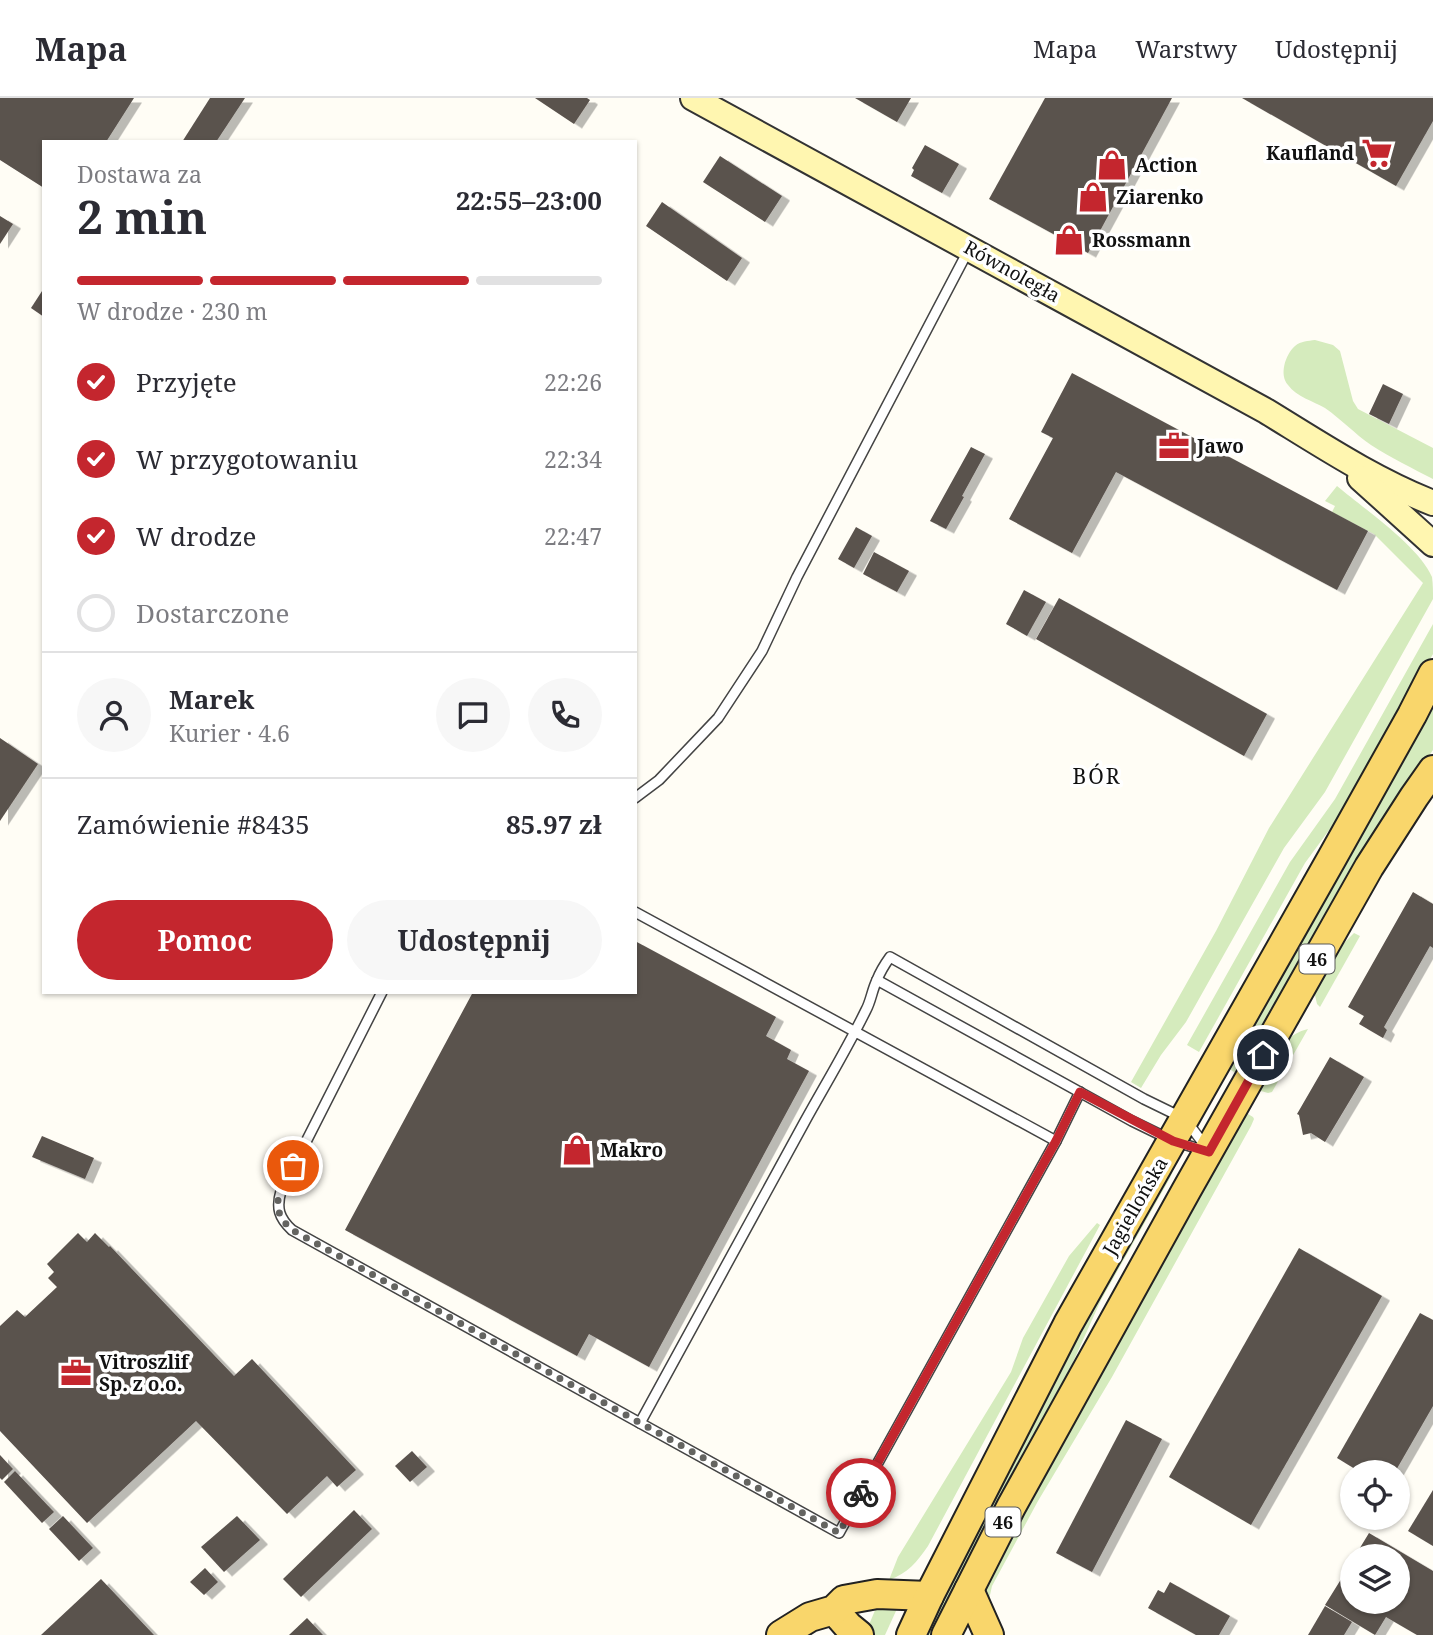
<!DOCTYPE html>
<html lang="pl">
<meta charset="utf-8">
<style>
body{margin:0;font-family:"Noto Serif",serif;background:#f7f7f7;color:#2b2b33;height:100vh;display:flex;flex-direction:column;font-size:26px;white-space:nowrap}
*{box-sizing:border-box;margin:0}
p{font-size:23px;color:#7c7c81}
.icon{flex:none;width:38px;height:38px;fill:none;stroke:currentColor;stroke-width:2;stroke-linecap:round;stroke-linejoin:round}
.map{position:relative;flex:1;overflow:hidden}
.sheet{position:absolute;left:42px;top:42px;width:595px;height:854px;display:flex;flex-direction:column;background:#fff;border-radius:0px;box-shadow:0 2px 5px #0004}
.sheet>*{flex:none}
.tools{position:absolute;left:1340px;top:1362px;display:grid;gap:14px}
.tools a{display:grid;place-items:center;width:70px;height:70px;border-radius:50%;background:#fff;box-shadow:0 2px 5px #0004;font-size:35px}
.pin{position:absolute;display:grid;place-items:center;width:60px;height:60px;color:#fff;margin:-30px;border:4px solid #fff;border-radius:50%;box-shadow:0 2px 7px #0007}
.courier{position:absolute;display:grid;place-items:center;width:70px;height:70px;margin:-35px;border:5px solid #c4262e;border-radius:50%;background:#fff;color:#222;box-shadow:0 2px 9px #0007}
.headline em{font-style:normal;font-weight:700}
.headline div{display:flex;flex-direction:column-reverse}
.headline{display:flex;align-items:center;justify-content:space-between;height:119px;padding:0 35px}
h1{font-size:46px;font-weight:700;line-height:52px}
.bar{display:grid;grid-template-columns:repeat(4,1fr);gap:10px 7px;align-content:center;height:84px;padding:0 35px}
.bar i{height:9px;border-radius:5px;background:#e1e1e2}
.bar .active{background:#c4262e}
.bar p{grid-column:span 4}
.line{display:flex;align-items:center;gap:18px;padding:0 35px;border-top:2px solid #e1e1e2}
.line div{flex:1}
.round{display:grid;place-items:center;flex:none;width:74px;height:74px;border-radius:37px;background:#f7f7f7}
ol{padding:0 35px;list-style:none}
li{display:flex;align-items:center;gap:21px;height:77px}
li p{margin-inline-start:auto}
li .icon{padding:7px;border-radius:50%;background:#c4262e;color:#fff;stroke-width:4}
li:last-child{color:#7c7c81}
li i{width:38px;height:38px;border:4px solid #e1e1e2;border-radius:50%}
.primary-button{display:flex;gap:14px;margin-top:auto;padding:14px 35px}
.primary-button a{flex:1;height:80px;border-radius:42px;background:#c4262e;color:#fff;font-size:28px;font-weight:700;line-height:80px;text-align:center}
.primary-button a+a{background:#f7f7f7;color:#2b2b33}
header{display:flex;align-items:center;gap:42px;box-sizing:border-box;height:98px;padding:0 35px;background:#fff;border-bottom:2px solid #e1e1e2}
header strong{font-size:33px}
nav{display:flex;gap:38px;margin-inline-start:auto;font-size:24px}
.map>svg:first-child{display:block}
.green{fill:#d5ebbd}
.building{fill:#5a524d;filter:url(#shadow)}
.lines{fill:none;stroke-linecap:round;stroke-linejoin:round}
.lane-casing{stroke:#444;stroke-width:12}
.secondary-casing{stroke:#333;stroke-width:28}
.primary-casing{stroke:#222;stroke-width:32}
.lane{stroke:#fff;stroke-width:9}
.secondary{stroke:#fff6b0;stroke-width:24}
.primary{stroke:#f9d66b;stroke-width:28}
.done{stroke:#646461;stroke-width:7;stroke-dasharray:0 12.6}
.route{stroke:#c4262e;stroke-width:9}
.labels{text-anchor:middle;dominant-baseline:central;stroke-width:7;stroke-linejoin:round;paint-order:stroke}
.shield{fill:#fff;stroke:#585858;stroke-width:2}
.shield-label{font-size:18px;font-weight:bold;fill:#111}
.poi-label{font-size:19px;font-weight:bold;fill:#111;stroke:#fff;text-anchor:start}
.street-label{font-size:19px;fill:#111;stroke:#fff}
.neighbourhood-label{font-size:21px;letter-spacing:2px;fill:#111;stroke:#fff}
</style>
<header>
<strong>Mapa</strong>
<nav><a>Mapa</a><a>Warstwy</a><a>Udostępnij</a></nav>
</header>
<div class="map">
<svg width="1433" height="1537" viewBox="0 0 1433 1537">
<defs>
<filter id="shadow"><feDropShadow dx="8" dy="4.5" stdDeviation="0" flood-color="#0004"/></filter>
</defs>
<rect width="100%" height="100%" fill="#fffdf5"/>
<g class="green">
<path d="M1315 242 1333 247 1340 253 1353 303 1358 311 1433 350V381C1412 370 1391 360 1371 347 1355 336 1341 321 1325 310 1313 303 1297 299 1288 287 1279 277 1285 257 1295 248 1301 243 1308 243 1315 242Z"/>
<path d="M1337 388C1363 410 1419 448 1432 479 1433 486 1433 494 1433 501L1325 694 1284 750 1186 924 1161 957 1141 990 1131 984 1216 833 1269 730 1423 485 1374 436 1332 414 1335 408 1325 403Z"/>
<polygon points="1433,526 1433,556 1351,702 1305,765 1199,954 1187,947 1290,764 1335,701"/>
<polygon points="1433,601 1433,652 1419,672 1239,977 1226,969"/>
<polygon points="1354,835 1360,838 1320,909 1317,906 1314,893 1338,851"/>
<path d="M1308 931 1272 994 1268 995 1261 993 1259 988C1271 966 1281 937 1308 931Z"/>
<polygon points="1243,1013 1253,1019 1254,1021 1251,1028 1112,1279 1038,1403 992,1488 988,1506 985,1494 986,1484"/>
<polygon points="1172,1070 1173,1073 1170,1080 1101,1202 1060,1293 935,1537 922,1537 1073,1241"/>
<path d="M1097 1125 1100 1127 928 1448C917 1464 908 1475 889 1482L898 1459 1011 1274 1023 1240 1069 1158Z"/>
<polygon points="901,1502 885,1537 873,1537 868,1529 879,1503"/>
</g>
<g class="building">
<polygon points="0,0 134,0 106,44 44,44 44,90 0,62"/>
<polygon points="210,0 245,0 216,44 182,44"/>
<polygon points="535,0 587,0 590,2 574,26"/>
<polygon points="855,0 911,0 897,24"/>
<polygon points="1045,0 1172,0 1088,155 989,101"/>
<polygon points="1242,0 1433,0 1433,23 1396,88"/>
<polygon points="925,47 959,66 942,95 911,78 914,72 912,70"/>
<polygon points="720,58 782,98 765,124 703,84"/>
<polygon points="662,104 742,160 727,183 646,128"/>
<polygon points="0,118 13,126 0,146"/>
<polygon points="44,190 44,219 31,210"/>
<polygon points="1072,275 1368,433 1337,492 1116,374 1072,455 1009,421 1053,340 1041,334"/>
<polygon points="1383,286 1403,296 1389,326 1369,316"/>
<polygon points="971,349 985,356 962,398 964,399 946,431 930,423"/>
<polygon points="856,429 872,438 854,470 838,461"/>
<polygon points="874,454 909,473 897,494 863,476"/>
<polygon points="1024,492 1046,504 1027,538 1006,526"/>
<polygon points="1059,500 1267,616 1244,658 1036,541"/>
<polygon points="0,640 38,666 0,723"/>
<polygon points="1413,794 1433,806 1433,850 1430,848 1384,929 1387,932 1383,940 1359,926 1364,918 1348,909"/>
<polygon points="635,843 776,919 766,938 791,952 787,961 809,973 649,1269 589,1236 577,1258 345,1132 473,894 635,894"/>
<polygon points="1330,959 1364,979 1325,1044 1311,1035 1303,1037 1299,1017 1297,1016"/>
<polygon points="42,1038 94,1060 85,1081 32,1059"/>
<polygon points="78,1135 87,1144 95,1135 109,1149 110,1148 234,1278 252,1261 356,1372 337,1389 327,1378 287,1416 196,1323 87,1425 0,1333 0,1228 17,1212 25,1219 57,1189 48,1180 54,1174 47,1166"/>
<polygon points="1299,1150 1382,1198 1251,1427 1169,1379"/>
<polygon points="1420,1215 1433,1222 1433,1308 1395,1374 1360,1374 1337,1360"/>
<polygon points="1126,1322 1162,1341 1092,1474 1056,1455"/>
<polygon points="412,1353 427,1369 410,1384 395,1368"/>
<polygon points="0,1357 13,1371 2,1382 0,1380"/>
<polygon points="15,1373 54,1414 42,1425 4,1384"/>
<polygon points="1433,1392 1433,1448 1408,1433"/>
<polygon points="354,1412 372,1431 301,1499 283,1481"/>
<polygon points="63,1418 93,1450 79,1463 49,1431"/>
<polygon points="237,1418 260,1442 224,1474 201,1449"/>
<polygon points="1369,1435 1433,1473 1433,1537 1417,1537 1386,1519 1375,1537 1325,1507 1353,1462 1353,1503 1398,1503 1398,1458 1355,1458"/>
<polygon points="205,1470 218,1484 204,1497 190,1484"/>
<polygon points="101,1481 154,1537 41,1537"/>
<polygon points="1170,1484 1230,1518 1219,1537 1196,1537 1148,1510 1158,1492 1164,1495"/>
<polygon points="1325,1508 1352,1524 1344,1537 1308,1537"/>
<polygon points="307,1520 323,1537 289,1537"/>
</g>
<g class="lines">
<g class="lane-casing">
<g id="lane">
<polyline points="635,700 659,682 718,620 762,553 797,479 969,151"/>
<path d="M635 814 1056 1043 839 1435 640 1325C694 1225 750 1125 804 1025 825 987 847 951 866 912 871 903 872 892 877 882 880 874 885 866 890 859L1144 1001 1185 1021 1206 1049"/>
<polyline points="877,882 1132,1023 1173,1043 1203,1052"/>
<path d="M382 894 281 1093C276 1110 279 1120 292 1132L640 1325"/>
<polyline points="1056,1043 1080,994"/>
</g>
</g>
<g class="secondary-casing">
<g id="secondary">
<path d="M693 0 1266 313C1320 346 1374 382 1433 405"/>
<polyline points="1360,380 1433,446"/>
</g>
</g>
<g class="primary-casing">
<g id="primary">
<polyline points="969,1492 989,1537"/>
<polyline points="834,1512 848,1528 859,1537"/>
<polyline points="781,1537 810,1519 834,1512 844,1502 877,1496 929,1498"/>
<polyline points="911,1537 929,1498 1068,1226 1332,760 1412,617 1433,576"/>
<polyline points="946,1537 1011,1409 1186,1093 1369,769 1414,699 1433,672"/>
</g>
</g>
<use href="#lane" class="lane"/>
<use href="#secondary" class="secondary"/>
<use href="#primary" class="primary"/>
</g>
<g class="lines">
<path class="done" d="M293 1068C280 1094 267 1109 292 1132L839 1435 861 1395"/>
<polyline class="route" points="861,1395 1056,1043 1080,994 1173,1043 1209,1054 1263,957"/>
</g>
<defs>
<g id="supermarket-bare" transform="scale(2.415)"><path d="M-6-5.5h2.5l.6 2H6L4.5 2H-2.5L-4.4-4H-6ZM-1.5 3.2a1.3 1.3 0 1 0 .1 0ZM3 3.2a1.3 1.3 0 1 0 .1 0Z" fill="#c4262e" stroke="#fff" stroke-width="2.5" paint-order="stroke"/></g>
<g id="shop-bare" transform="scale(2.415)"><path d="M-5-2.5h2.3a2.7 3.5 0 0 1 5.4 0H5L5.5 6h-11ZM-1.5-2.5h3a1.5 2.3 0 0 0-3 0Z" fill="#c4262e" stroke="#fff" stroke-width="2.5" paint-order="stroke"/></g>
<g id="office-bare" transform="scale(2.415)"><path d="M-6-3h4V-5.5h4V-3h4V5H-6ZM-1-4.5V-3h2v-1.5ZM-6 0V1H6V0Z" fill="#c4262e" stroke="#fff" stroke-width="2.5" paint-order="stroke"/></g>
</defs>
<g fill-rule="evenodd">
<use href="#supermarket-bare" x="1377" y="55"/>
<use href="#shop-bare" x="1112" y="67"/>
<use href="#shop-bare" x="1093" y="99"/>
<use href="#shop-bare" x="1069" y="142"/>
<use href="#office-bare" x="1174" y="348"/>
<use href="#shop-bare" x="577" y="1052"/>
<use href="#office-bare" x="76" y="1275"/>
</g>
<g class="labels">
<g class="shield">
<rect x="1299.5" y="846.5" width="35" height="29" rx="5"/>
<rect x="985.5" y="1409.5" width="35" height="29" rx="5"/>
</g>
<g class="shield-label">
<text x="1317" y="861">46</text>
<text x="1003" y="1424">46</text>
</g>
<g class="poi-label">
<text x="1354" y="55" text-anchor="end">Kaufland</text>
<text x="1135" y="67">Action</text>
<text x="1116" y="99">Ziarenko</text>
<text x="1092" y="142">Rossmann</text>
<text x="1197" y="348">Jawo</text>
<text x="600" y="1052">Makro</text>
<text x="99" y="1264">Vitroszlif<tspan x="99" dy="22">Sp. z o.o.</tspan></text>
</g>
<g class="street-label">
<text transform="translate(1012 173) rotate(29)">Równoległa</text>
<text transform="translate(1135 1108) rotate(-60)">Jagiellońska</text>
</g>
<g class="neighbourhood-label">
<text x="1097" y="678">BÓR</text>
</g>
</g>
</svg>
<div class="tools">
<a><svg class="icon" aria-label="locate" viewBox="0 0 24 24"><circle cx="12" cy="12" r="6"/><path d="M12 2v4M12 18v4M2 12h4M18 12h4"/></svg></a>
<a><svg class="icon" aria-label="layers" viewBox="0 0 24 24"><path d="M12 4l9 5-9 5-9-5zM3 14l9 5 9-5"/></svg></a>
</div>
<div class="pin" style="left:293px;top:1068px;background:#ea580c"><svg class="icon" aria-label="bag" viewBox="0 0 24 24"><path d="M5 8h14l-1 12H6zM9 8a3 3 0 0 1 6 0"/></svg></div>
<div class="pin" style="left:1263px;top:957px;background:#1f2937"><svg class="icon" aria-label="home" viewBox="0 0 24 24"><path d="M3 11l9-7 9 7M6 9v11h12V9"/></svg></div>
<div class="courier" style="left:861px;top:1395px"><svg class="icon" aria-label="bike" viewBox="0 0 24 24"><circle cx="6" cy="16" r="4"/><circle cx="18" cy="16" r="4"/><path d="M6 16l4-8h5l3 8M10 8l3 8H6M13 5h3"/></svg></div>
<section class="sheet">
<div class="headline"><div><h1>2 min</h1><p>Dostawa za</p></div><em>22:55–23:00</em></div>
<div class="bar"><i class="active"></i><i class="active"></i><i class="active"></i><i></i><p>W drodze · 230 m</p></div>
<ol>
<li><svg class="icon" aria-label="check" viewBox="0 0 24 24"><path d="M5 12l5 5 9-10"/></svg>Przyjęte<p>22:26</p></li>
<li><svg class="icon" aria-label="check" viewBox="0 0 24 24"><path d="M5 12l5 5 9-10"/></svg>W przygotowaniu<p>22:34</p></li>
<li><svg class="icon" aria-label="check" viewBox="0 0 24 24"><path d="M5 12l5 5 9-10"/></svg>W drodze<p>22:47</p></li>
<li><i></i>Dostarczone</li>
</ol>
<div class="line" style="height:126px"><a class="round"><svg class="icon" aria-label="person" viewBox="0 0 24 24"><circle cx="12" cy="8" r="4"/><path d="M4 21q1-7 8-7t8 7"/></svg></a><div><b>Marek</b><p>Kurier · 4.6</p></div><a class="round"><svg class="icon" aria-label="chat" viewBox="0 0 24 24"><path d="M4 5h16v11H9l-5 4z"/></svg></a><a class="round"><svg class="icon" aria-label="phone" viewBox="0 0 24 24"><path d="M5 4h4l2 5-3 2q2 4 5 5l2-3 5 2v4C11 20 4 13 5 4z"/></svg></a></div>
<div class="line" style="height:91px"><div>Zamówienie #8435</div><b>85.97 zł</b></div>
<div class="primary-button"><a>Pomoc</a><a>Udostępnij</a></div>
</section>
</div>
